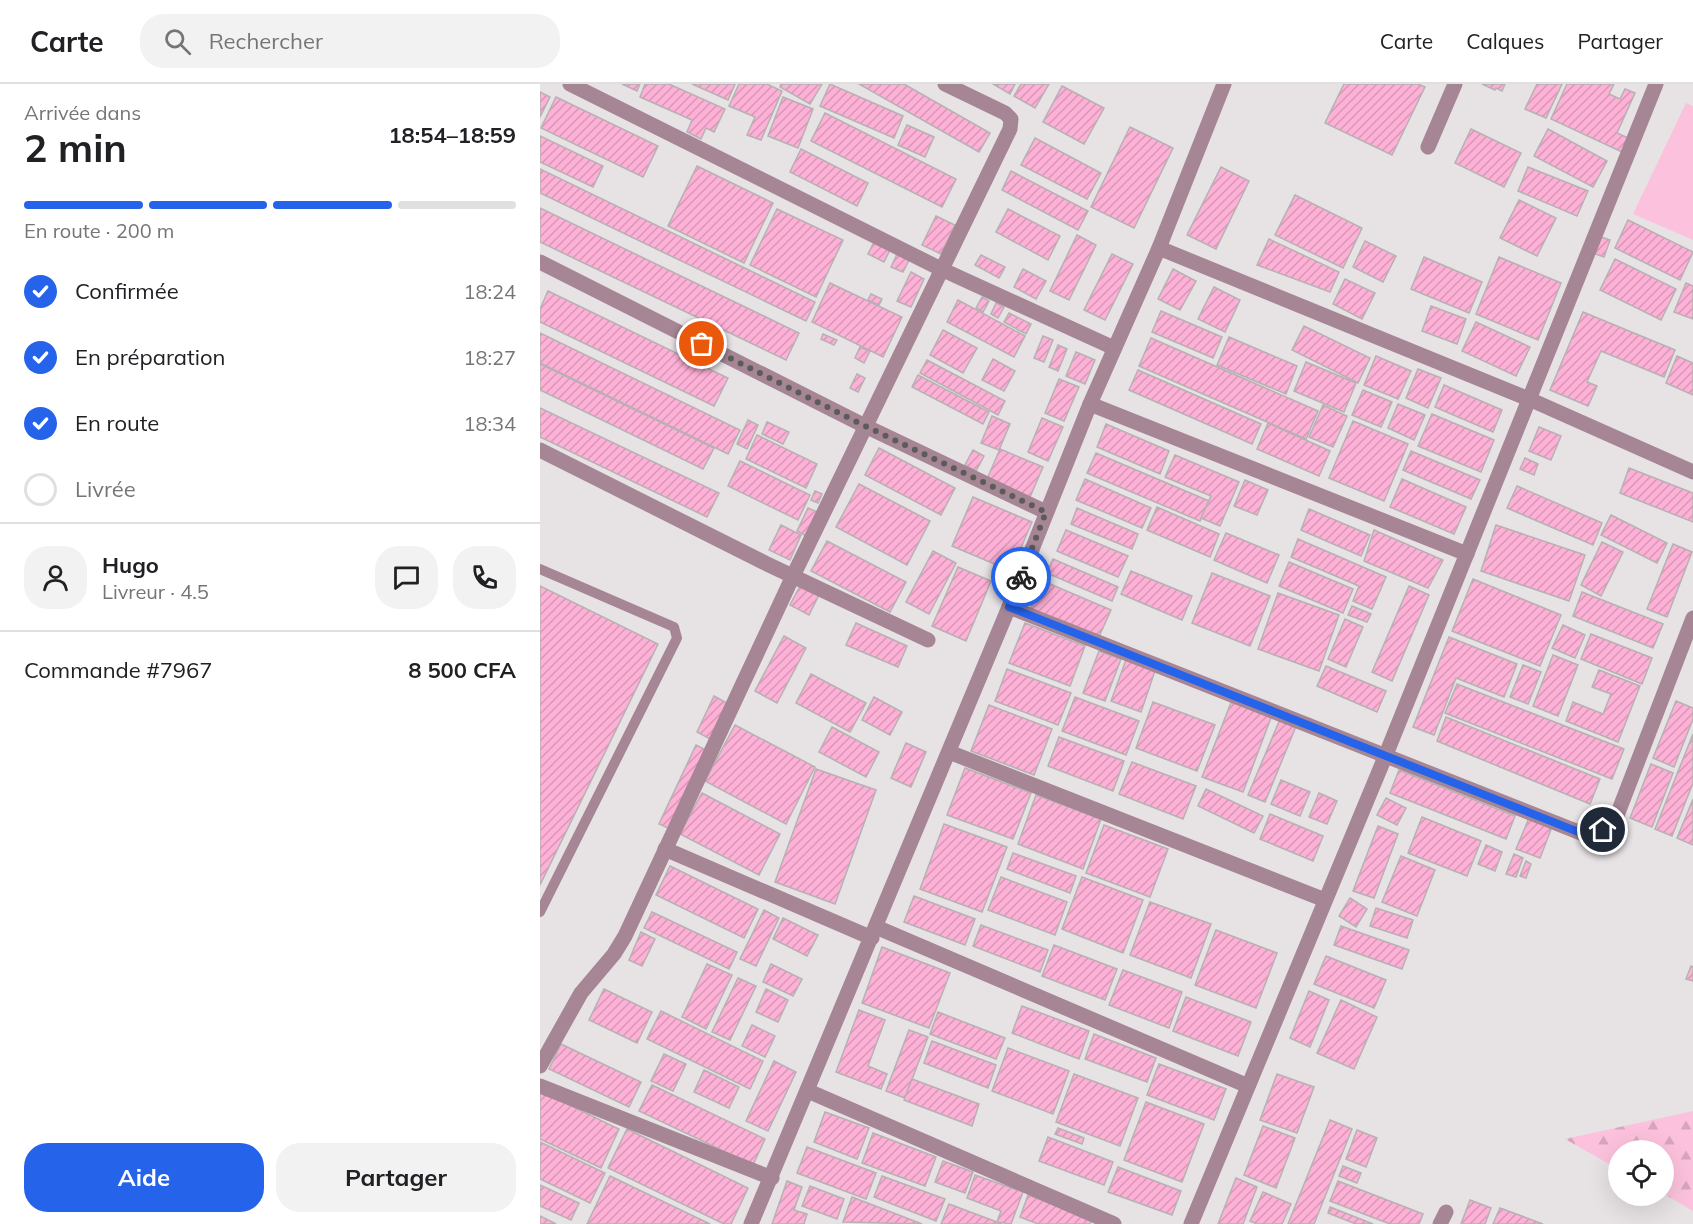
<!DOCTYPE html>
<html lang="fr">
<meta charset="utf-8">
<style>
body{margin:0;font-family:Mulish,sans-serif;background:#f2f2f2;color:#202124;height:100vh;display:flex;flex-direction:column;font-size:22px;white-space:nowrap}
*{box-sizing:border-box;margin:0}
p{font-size:20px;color:#757577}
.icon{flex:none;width:33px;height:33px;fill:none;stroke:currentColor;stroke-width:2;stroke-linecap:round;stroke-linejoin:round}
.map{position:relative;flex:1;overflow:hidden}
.panel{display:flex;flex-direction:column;background:#fff;width:540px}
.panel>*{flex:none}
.buttons{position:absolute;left:1068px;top:1056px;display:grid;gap:12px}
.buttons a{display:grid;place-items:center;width:66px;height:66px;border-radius:50%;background:#fff;box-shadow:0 6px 24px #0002;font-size:30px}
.pin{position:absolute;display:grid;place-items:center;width:51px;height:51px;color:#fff;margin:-26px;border:3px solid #fff;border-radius:50%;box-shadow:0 2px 6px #0007}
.courier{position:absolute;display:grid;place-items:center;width:60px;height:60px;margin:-30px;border:4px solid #2563eb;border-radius:50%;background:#fff;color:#222;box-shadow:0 2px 8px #0007}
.head em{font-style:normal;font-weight:700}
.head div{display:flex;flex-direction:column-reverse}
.head{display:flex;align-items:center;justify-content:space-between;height:102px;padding:0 24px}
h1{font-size:39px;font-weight:700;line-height:45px}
.bar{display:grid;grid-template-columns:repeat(4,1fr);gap:9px 6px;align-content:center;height:72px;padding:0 24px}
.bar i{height:8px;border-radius:4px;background:#e0e0e0}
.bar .on{background:#2563eb}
.bar p{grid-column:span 4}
.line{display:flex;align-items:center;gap:15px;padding:0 24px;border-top:2px solid #e0e0e0}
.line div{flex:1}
.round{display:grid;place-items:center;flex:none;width:63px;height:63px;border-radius:24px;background:#f2f2f2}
ol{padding:0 24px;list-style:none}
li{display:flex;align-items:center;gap:18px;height:66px}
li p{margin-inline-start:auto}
li .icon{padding:6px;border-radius:50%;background:#2563eb;color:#fff;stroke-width:4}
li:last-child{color:#757577}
li i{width:33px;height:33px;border:3px solid #e0e0e0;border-radius:50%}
.action{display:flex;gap:12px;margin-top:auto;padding:12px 24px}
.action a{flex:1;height:69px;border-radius:24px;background:#2563eb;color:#fff;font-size:24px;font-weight:700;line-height:69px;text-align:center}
.action a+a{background:#f2f2f2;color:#202124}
header{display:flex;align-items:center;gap:36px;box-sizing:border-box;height:84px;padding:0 30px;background:#fff;border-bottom:2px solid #e0e0e0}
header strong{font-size:28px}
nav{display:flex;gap:33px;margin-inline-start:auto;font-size:21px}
.search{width:420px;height:54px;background:#f2f2f2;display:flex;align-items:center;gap:15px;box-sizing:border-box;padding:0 21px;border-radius:24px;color:#757577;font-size:22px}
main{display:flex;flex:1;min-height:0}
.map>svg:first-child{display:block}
.green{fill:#fcc2dd}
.forest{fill:url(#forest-firs)}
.building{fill:url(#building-hatch);stroke:#b6b1b3;stroke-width:1.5}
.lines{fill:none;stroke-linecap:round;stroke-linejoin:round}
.lane{stroke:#a68594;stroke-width:10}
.street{stroke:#a68594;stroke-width:15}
.done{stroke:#5d5a5b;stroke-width:6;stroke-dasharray:0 10.8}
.route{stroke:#2563eb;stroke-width:8}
</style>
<header>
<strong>Carte</strong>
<div class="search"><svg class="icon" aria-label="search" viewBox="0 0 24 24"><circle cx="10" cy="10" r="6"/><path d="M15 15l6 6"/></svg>Rechercher</div>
<nav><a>Carte</a><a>Calques</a><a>Partager</a></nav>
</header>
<main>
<section class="panel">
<div class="head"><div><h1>2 min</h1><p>Arrivée dans</p></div><em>18:54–18:59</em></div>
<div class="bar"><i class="on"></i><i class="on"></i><i class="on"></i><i></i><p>En route · 200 m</p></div>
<ol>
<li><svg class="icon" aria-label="check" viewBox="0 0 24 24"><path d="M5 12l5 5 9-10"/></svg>Confirmée<p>18:24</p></li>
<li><svg class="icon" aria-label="check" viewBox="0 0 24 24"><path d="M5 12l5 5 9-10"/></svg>En préparation<p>18:27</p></li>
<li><svg class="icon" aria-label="check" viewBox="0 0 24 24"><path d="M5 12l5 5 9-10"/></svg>En route<p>18:34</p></li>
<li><i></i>Livrée</li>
</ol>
<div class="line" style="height:108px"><a class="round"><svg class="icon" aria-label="person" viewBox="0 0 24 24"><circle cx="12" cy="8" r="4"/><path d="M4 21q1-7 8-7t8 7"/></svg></a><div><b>Hugo</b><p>Livreur · 4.5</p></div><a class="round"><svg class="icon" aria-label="chat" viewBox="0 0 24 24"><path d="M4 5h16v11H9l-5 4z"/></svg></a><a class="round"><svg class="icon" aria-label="phone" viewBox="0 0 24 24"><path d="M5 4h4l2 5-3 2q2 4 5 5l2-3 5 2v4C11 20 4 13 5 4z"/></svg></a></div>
<div class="line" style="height:78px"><div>Commande #7967</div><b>8 500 CFA</b></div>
<div class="action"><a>Aide</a><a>Partager</a></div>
</section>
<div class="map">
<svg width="1153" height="1140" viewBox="0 0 1153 1140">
<defs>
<pattern id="forest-firs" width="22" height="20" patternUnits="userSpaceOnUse" patternTransform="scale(1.5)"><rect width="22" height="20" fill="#fcc2dd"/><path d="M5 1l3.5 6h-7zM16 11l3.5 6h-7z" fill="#d7a6bd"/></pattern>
<pattern id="building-hatch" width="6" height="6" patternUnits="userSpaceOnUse" patternTransform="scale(1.5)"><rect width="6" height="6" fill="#feb1d6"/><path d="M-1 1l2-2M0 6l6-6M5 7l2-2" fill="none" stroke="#d997b7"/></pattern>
</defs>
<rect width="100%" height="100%" fill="#e7e2e4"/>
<polygon class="green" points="1146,19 1153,22 1153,156 1093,130"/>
<polygon class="forest" points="1153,1027 1153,1127 1124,1110 1124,1066 1078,1066 1078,1085 1025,1055"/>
<g class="building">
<polygon points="82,0 100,0 97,7"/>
<polygon points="105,0 129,0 185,25 174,48 166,44 161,55 147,48 152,36 100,13"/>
<polygon points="152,0 195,0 188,16"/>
<polygon points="199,0 227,0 242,7 221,56 207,51 215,33 189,22"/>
<polygon points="241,0 282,0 270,20 240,3"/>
<polygon points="290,0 363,32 354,54 280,22"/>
<polygon points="319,0 364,0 450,49 439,68"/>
<polygon points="453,0 475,0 470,10"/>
<polygon points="481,0 509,0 495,24 474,12"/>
<polygon points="804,0 878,0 885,3 852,71 785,39"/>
<polygon points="942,0 965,0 962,7 956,4 955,6"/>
<polygon points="997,0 1022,0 1006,34 985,25"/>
<polygon points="1027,0 1074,0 1069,10 1080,15 1085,5 1095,9 1077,49 1088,54 1082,68 1011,35"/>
<polygon points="522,2 564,24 544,60 503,38"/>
<polygon points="0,8 10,13 0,33"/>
<polygon points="16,13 118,62 103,93 1,44"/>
<polygon points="243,13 273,25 258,64 228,52"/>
<polygon points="285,29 416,95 402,123 271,57"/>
<polygon points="367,41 394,53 385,73 358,61"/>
<polygon points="590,43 633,64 594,144 551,123"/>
<polygon points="931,45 981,69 964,103 915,79"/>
<polygon points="1008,45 1067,77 1053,103 994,72"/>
<polygon points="0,52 63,82 53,103 0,78"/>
<polygon points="495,54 561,89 547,115 481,81"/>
<polygon points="261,65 328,99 317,122 250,88"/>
<polygon points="157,82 233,119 204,179 128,142"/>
<polygon points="681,83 709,97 676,165 647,151"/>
<polygon points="988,83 1048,107 1037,132 978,107"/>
<polygon points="0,85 275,218 266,237 0,109"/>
<polygon points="471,87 548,127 538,146 462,106"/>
<polygon points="755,111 822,144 803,184 735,151"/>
<polygon points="979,116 1016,134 997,172 960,154"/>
<polygon points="0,124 259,249 246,276 0,158"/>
<polygon points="237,125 303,156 276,213 210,181"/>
<polygon points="468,125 520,152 508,176 456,148"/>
<polygon points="396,132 415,141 401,170 382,161"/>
<polygon points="1088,136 1153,168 1140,196 1075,164"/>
<polygon points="537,151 556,161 529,216 510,207"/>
<polygon points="1058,152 1070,156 1064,173 1053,169"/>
<polygon points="729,155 799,188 790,208 717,181"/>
<polygon points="825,157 856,172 843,198 813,183"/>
<polygon points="334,158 350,166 344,178 328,170"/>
<polygon points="357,170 369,176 363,188 351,183"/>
<polygon points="572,170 593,180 565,236 544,226"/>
<polygon points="441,171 465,183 459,194 435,181"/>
<polygon points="884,173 942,198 929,229 871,205"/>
<polygon points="959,173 1021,199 998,256 936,230"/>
<polygon points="1075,175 1136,205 1121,236 1060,206"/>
<polygon points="483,185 506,197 496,215 474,203"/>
<polygon points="633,185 656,197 640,226 618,215"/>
<polygon points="371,188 384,195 371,223 357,217"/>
<polygon points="805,195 835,209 822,235 793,220"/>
<polygon points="290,199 362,233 343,273 272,238"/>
<polygon points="1146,199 1153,202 1153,235 1134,228"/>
<polygon points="674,203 700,216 685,248 658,235"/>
<polygon points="8,207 188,294 174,322 0,238 0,225"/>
<polygon points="331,210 342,215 339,221 328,216"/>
<polygon points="442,213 449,217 443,228 436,224"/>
<polygon points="418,216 485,252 474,273 407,238"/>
<polygon points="456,219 464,223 458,234 451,230"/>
<polygon points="891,222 926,235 917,260 882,247"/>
<polygon points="621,227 682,253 673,274 612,248"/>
<polygon points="1043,228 1135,266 1124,293 1061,267 1047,298 1057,302 1048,322 1010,306"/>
<polygon points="469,229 491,240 486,250 464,238"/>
<polygon points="936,238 990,263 976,292 922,267"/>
<polygon points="764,242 830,274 818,299 752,266"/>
<polygon points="403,246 437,264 423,289 390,271"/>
<polygon points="0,249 200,346 188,370 0,279"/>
<polygon points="283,250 297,256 294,261 281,255"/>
<polygon points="503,252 513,256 504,278 494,274"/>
<polygon points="689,253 757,282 746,310 677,281"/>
<polygon points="611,254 778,327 766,355 599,282"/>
<polygon points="518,261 527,265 518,287 509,283"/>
<polygon points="320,263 330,267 324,279 315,274"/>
<polygon points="536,268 555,276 545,300 526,292"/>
<polygon points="836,272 871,287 858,315 824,301"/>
<polygon points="1137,272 1153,279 1153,311 1126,299"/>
<polygon points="453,275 475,287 464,307 442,296"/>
<polygon points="387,276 465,317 458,331 380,289"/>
<polygon points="766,278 816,299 804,328 754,307"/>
<polygon points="0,280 174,364 163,385 0,306"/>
<polygon points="878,285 901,294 888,324 866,314"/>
<polygon points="598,286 721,340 712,360 589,306"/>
<polygon points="317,290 325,294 318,308 310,304"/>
<polygon points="378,291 449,328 443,340 372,303"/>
<polygon points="519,295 539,303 524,337 505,329"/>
<polygon points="904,301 962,326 953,348 895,323"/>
<polygon points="823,306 852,318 841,343 812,331"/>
<polygon points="858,320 885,331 874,356 848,344"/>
<polygon points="783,321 807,332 793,363 769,353"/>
<polygon points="0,324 179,409 167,433 0,353"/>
<polygon points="892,330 954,356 941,388 878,362"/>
<polygon points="452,332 470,340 459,366 441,359"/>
<polygon points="502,334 523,343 508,377 488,368"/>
<polygon points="208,336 218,341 207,365 197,360"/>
<polygon points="813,337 868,360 844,417 789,394"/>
<polygon points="227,338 249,348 243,360 222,350"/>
<polygon points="728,339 790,367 779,392 717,365"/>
<polygon points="566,340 629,367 620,390 557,363"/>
<polygon points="999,343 1021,352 1011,376 989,367"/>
<polygon points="217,351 277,380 266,404 206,375"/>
<polygon points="339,364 415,404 401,431 325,391"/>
<polygon points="460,365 503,383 490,413 447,395"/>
<polygon points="433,366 444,372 436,387 425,381"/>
<polygon points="871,367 940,396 931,415 863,386"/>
<polygon points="556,369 669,417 660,437 547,389"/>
<polygon points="635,371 699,398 680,442 661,434 671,412 625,393"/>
<polygon points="985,374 998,380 994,391 980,385"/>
<polygon points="200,377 270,411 258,436 188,402"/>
<polygon points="1089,384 1153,409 1153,438 1080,409"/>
<polygon points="545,395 611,424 602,444 536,416"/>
<polygon points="862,395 926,423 914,450 850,423"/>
<polygon points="705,396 728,406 717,431 694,422"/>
<polygon points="319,400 390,437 367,481 296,443"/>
<polygon points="977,402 1062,439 1053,461 967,424"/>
<polygon points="275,407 282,410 278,419 271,416"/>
<polygon points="433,413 492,438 471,487 412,462"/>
<polygon points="617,423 679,450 670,473 607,446"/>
<polygon points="268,424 277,428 266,452 257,447"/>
<polygon points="537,424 598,450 592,465 531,440"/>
<polygon points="769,425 830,451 821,472 761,446"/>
<polygon points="1071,431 1127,459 1117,479 1061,451"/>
<polygon points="241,441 261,451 250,476 229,466"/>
<polygon points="956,441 1045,471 1029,517 941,487"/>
<polygon points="526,446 588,472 578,493 517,467"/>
<polygon points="834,446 903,476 888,504 824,477"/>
<polygon points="686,449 739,471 727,499 674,476"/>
<polygon points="758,455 846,493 832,525 813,517 819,502 751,473"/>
<polygon points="287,457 366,498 350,528 271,487"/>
<polygon points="1062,458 1083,468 1061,512 1041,501"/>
<polygon points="1133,460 1152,468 1127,533 1107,525"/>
<polygon points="393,467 416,479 389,530 366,518"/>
<polygon points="513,475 578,503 572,517 507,489"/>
<polygon points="749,478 813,505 803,529 739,502"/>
<polygon points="418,483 451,497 426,557 392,542"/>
<polygon points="591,487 652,512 642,536 581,510"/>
<polygon points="672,489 730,512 710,562 652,539"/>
<polygon points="933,495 1021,531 1000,582 912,547"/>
<polygon points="503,497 571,526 558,555 490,526"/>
<polygon points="0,502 118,560 0,801"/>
<polygon points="260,502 279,511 269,531 250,521"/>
<polygon points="869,502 889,511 852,597 832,588"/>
<polygon points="1042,508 1123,540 1113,564 1033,532"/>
<polygon points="738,509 799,531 779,587 718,565"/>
<polygon points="812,522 831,530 827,538 808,531"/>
<polygon points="805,535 823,543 806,583 788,575"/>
<polygon points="316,539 367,562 358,583 306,561"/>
<polygon points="485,539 545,562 530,602 469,579"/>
<polygon points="1023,541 1045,551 1035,574 1012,564"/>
<polygon points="1051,550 1112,574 1102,600 1041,575"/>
<polygon points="244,552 266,564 237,619 215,607"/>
<polygon points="909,553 977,580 964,613 916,594 894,651 873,643"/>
<polygon points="559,567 581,575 565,617 543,609"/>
<polygon points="1013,571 1038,581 1018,632 993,622"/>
<polygon points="587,573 616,584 601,628 571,617"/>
<polygon points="983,581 1001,588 988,620 970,613"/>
<polygon points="786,582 846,607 837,628 777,602"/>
<polygon points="467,585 531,609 518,641 455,617"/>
<polygon points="1059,586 1100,602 1078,658 1026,637 1033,618 1063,630 1071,610 1052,603"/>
<polygon points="271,590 326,619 310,648 256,619"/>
<polygon points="917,600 1084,665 1072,695 905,629"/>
<polygon points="174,612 187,619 170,655 157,648"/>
<polygon points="334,613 362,628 350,651 322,636"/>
<polygon points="535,613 599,637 586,671 522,647"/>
<polygon points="692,616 732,631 703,708 662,693"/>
<polygon points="1136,617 1153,624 1153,635 1134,683 1113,674"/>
<polygon points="613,618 675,641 657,687 596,664"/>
<polygon points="449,621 512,645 494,691 431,667"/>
<polygon points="741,633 757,640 725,718 708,711"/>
<polygon points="906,633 1060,695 1050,720 897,657"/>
<polygon points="195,641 275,683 246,740 165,697"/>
<polygon points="292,643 339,668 326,693 279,668"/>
<polygon points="1153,650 1153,699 1132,752 1115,745"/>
<polygon points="519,653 584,677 573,707 508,682"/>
<polygon points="366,659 386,668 371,703 351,694"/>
<polygon points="156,661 166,666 128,744 119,740"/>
<polygon points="592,678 656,702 643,735 579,710"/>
<polygon points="1111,680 1133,689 1112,743 1090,734"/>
<polygon points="425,684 491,709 473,755 407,731"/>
<polygon points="276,685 336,706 295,820 235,798"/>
<polygon points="859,686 975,732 966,755 850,709"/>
<polygon points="741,696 770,708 760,732 731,720"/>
<polygon points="666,705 723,732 714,749 658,722"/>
<polygon points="162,709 240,750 219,791 140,750"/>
<polygon points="779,709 797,717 787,740 769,733"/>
<polygon points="496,711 561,735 543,785 478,760"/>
<polygon points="846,714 866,724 857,741 837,731"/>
<polygon points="1153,715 1153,761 1137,754"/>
<polygon points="730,730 783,752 773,777 720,755"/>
<polygon points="882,733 941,757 927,792 868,769"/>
<polygon points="989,734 1012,743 1000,774 976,765"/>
<polygon points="404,740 467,763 442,828 380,805"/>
<polygon points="564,741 628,765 610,813 546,789"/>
<polygon points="838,742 858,750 834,814 813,807"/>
<polygon points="946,761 962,768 955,787 938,780"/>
<polygon points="473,769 536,792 530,809 467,785"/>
<polygon points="974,770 983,774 976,793 966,790"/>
<polygon points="861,772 895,786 877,832 842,818"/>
<polygon points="986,777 991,780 986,794 980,792"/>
<polygon points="130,782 218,825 204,854 116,811"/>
<polygon points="461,793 527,818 515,851 448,826"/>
<polygon points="542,793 603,816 583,869 522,845"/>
<polygon points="374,812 435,835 425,861 364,838"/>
<polygon points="810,814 827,825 816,843 799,832"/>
<polygon points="610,818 671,840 651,894 590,871"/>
<polygon points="836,824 873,836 867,854 830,842"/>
<polygon points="224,826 239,834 216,882 200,875"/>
<polygon points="112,828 197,868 189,885 104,844"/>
<polygon points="243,834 278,851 267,872 233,855"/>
<polygon points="441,841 508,866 500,888 433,862"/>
<polygon points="801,842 869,866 862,885 794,861"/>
<polygon points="676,846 737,869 716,924 655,901"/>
<polygon points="101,848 115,855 102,882 89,876"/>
<polygon points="514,861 577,885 565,916 502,892"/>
<polygon points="342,863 410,889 389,944 322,919"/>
<polygon points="786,872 846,896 834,924 774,900"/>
<polygon points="167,880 192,891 166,945 142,933"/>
<polygon points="231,880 262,895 253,912 223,898"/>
<polygon points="1151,882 1153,883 1153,897 1146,895"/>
<polygon points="583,886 642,908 629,944 569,921"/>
<polygon points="198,894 216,902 190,956 172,948"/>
<polygon points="64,905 112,928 97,959 49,936"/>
<polygon points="226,905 248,916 238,938 216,928"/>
<polygon points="769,907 789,916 770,963 750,954"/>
<polygon points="646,913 711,938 698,972 633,947"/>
<polygon points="801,916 837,933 814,985 777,969"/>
<polygon points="482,922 549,947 539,975 472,949"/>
<polygon points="319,926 345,936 328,982 347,990 341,1005 296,988"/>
<polygon points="121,927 223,977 210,1005 107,955"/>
<polygon points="398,928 465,954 456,975 390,950"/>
<polygon points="212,941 235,952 225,973 202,962"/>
<polygon points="369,946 388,953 365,1014 346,1007"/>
<polygon points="554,950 616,974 607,998 545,975"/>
<polygon points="392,957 456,981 448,1004 384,979"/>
<polygon points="21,960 101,998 89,1023 9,985"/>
<polygon points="468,964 529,987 513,1030 452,1007"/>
<polygon points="124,970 146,980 133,1007 111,997"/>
<polygon points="234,977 256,988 228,1047 206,1037"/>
<polygon points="619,980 686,1005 674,1036 607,1011"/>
<polygon points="164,986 199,1003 189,1024 154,1008"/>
<polygon points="534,990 598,1014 580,1062 516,1038"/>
<polygon points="737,990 774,1003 757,1049 720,1036"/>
<polygon points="372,995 439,1020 432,1042 364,1016"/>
<polygon points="112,1001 225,1055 213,1081 99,1027"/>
<polygon points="0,1007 79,1045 61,1084 0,1055"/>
<polygon points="606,1018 664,1040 642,1098 584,1076"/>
<polygon points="285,1028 329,1044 317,1075 274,1058"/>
<polygon points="790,1036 812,1045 774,1140 748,1140"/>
<polygon points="723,1042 755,1054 736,1104 704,1091"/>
<polygon points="518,1044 544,1054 542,1060 515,1050"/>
<polygon points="87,1045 208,1104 191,1140 184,1140 68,1084"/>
<polygon points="817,1046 837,1054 826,1083 806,1075"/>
<polygon points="333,1049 396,1073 385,1102 322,1079"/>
<polygon points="508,1053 573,1078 564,1101 499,1077"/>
<polygon points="0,1058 65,1089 50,1119 0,1095"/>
<polygon points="267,1063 336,1089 326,1115 257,1089"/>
<polygon points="403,1077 433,1088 425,1109 395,1098"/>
<polygon points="803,1082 821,1089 817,1099 799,1092"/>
<polygon points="578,1083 641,1107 632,1131 568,1108"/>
<polygon points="435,1091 483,1108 471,1140 457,1138 461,1127 427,1114"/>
<polygon points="70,1092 170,1140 47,1140"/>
<polygon points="342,1092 405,1115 396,1137 334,1113"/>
<polygon points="696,1094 717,1103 703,1140 678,1140"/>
<polygon points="247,1097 262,1103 254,1126 267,1130 264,1140 232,1140"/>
<polygon points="798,1097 883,1130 879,1140 850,1140 790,1117"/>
<polygon points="0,1101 39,1119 31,1136 0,1122"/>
<polygon points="270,1102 304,1115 297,1135 262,1122"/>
<polygon points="723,1108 751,1120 742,1140 717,1140 710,1137"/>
<polygon points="488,1111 552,1135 550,1140 498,1140 480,1133"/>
<polygon points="312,1113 382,1140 303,1138"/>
<polygon points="930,1116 951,1124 945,1140 921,1140"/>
<polygon points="409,1120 457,1138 462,1140 401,1140"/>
<polygon points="790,1123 833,1140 816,1140 788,1129"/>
<polygon points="960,1124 1003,1140 953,1140"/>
<polygon points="0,1132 16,1140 0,1140"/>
</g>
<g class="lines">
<polyline class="lane" points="0,485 134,543 137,554 0,828"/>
<g class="street">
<polyline points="30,0 401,185 574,264"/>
<polyline points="888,63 915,0"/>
<polyline points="619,164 989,315 1153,388"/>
<polyline points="0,178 325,342 506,428"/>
<polyline points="550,320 927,470"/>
<polyline points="0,366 225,479 388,556"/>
<polyline points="469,523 1046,751 1063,746 1076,734 1153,534"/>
<polyline points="409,668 785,816"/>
<polyline points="125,765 332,854"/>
<polyline points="336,843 708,1002"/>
<polyline points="0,982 41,909 74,870 85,852 253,492 470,45 471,35 465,29 405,0"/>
<polyline points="0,1002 232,1094"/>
<polyline points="268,1007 574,1140"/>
<polyline points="211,1140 469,523 550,320 619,164 684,0"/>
<polyline points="651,1140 845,673 1116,0"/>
<polyline points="900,1140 906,1128"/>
</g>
</g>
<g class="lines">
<polyline class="done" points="162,260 325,342 506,428 481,493"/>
<polyline class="route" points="481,493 469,523 1046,751 1063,746"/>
</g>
</svg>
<div class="buttons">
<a><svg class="icon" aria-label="locate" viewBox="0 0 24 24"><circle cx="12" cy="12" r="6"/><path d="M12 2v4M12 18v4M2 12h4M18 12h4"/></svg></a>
</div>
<div class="pin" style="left:162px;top:260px;background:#ea580c"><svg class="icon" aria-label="bag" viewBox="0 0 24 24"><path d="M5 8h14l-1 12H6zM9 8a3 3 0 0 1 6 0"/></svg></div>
<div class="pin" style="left:1063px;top:746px;background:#1f2937"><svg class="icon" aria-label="home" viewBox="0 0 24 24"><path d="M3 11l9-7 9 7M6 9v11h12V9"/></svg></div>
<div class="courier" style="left:481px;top:493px"><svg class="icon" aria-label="bike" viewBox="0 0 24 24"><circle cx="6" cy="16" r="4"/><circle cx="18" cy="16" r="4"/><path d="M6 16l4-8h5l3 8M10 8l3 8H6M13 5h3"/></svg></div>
</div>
</main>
